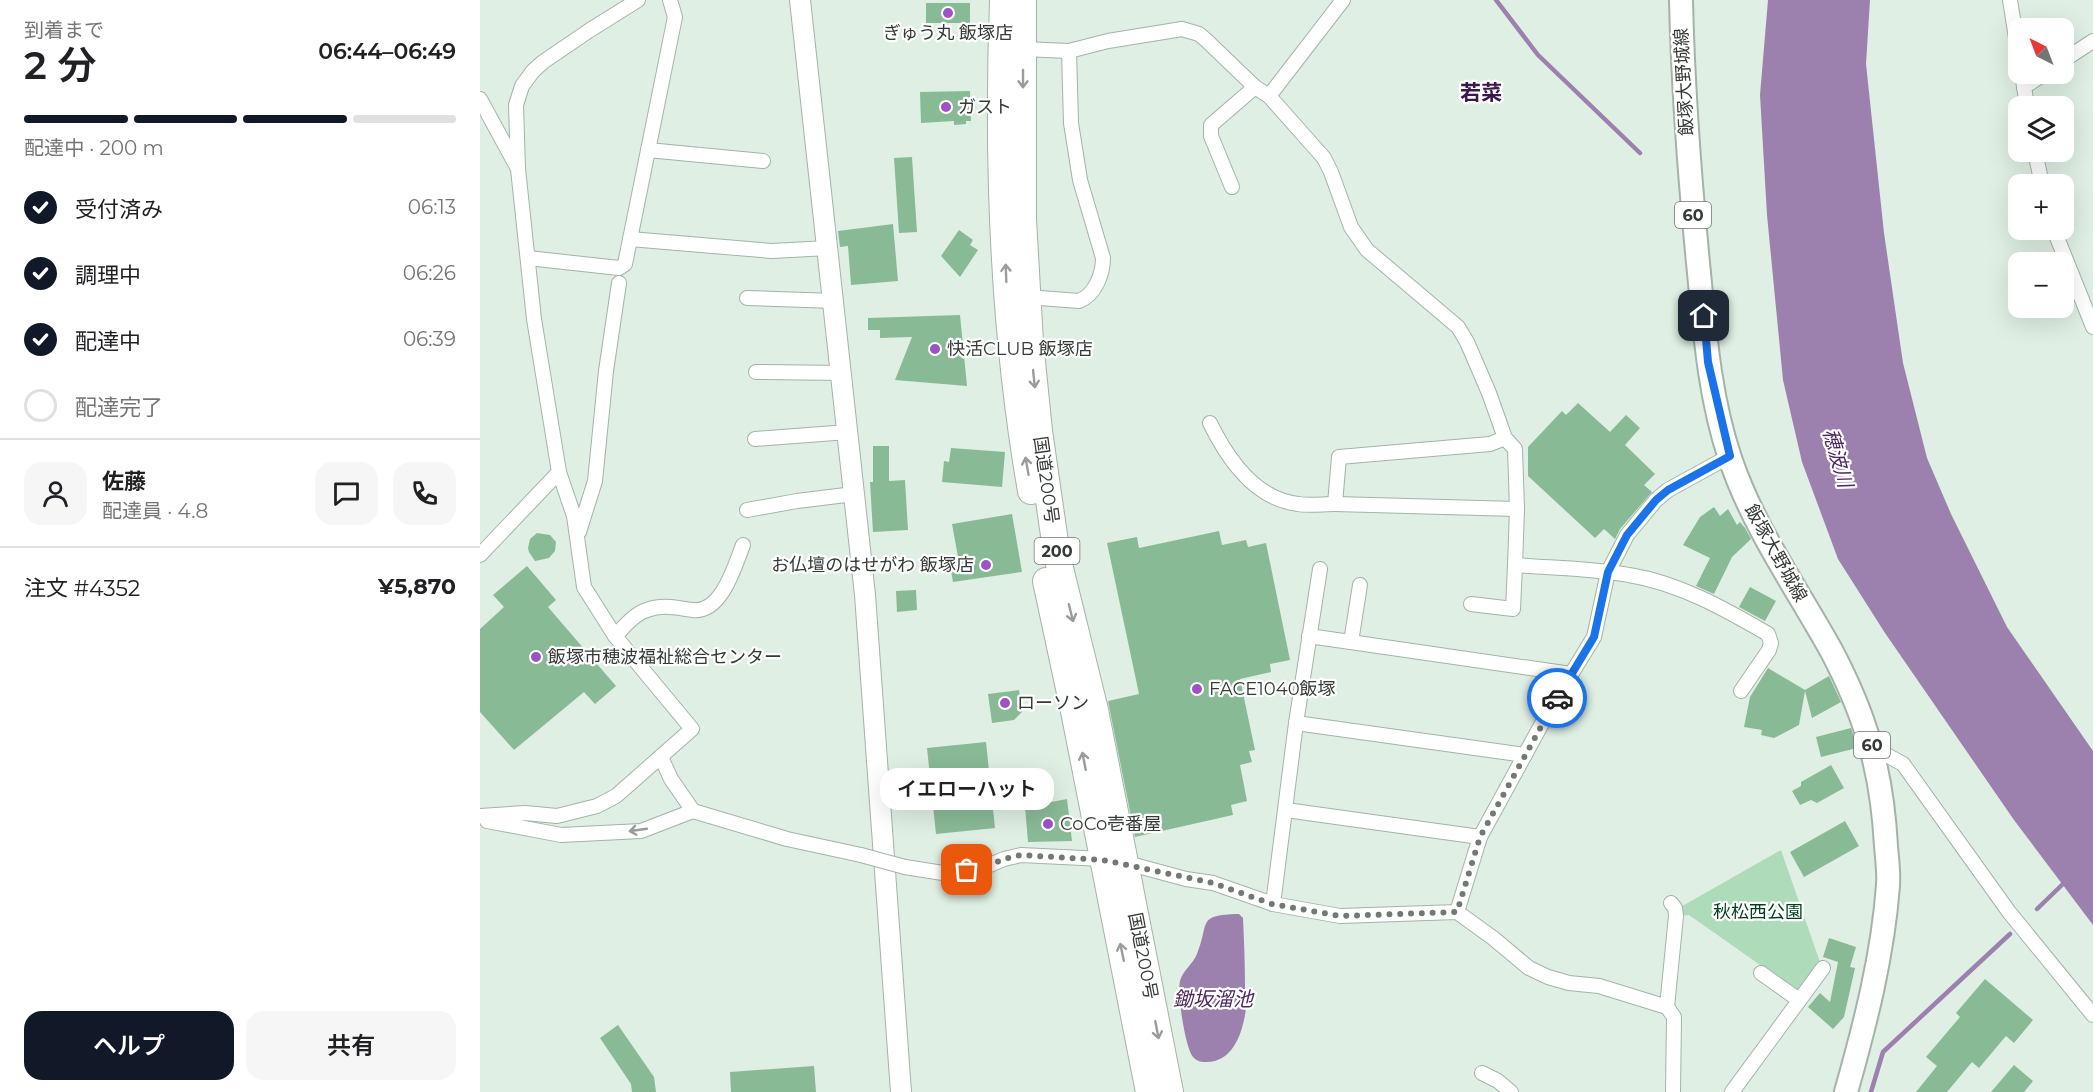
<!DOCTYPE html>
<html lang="ja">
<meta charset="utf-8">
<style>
body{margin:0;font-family:Montserrat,"Noto Sans JP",sans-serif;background:#f6f6f6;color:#202124;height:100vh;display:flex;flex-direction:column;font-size:22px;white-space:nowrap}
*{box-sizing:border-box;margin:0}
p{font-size:20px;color:#757577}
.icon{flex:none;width:33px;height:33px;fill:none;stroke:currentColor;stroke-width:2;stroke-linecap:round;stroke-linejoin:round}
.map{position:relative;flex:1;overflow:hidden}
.panel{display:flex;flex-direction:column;background:#fff;width:480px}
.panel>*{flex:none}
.needle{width:39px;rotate:318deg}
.tools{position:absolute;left:1528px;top:18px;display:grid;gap:12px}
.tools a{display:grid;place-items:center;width:66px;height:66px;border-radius:12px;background:#fff;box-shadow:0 6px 24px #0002;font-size:30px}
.pin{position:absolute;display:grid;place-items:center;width:51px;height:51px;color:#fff;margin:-26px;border-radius:12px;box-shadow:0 3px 9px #0006}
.courier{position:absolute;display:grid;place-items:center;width:60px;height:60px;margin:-30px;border:4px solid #1a73e8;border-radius:50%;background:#fff;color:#222;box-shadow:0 2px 8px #0007}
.bubble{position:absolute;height:42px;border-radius:18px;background:#fff;box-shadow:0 6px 24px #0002;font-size:20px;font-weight:600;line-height:42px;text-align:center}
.summary em{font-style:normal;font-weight:600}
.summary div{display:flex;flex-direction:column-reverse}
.summary{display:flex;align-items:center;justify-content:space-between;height:102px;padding:0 24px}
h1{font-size:39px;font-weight:600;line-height:45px}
.bar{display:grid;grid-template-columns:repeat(4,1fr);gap:9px 6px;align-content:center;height:72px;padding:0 24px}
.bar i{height:8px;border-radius:4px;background:#e0e0e0}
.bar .current{background:#111827}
.bar p{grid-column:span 4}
.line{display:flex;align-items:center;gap:15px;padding:0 24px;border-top:2px solid #e0e0e0}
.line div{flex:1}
.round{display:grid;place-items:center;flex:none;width:63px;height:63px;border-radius:18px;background:#f6f6f6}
ol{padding:0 24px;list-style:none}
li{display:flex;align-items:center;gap:18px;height:66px}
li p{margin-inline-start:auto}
li .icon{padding:6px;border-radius:50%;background:#111827;color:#fff;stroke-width:4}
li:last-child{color:#757577}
li i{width:33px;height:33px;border:3px solid #e0e0e0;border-radius:50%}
.button{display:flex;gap:12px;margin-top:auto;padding:12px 24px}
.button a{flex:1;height:69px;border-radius:18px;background:#111827;color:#fff;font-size:24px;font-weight:600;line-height:69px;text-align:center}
.button a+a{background:#f6f6f6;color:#202124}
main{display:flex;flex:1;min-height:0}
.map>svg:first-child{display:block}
.green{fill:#aedcba}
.water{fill:#9c80ad}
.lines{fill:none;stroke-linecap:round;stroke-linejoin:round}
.stream{stroke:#9c80ad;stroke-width:4.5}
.building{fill:#89ba96}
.street-casing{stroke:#a4b3a8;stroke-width:16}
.secondary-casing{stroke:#a4b3a8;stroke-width:22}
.primary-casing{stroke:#a4b3a8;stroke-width:26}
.highway-casing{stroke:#a4b3a8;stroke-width:28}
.street{stroke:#fff;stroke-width:14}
.secondary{stroke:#fff;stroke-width:20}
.primary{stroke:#fff;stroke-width:22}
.highway{stroke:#fff;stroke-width:26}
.street-bridge-casing{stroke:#a4b3a8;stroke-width:16;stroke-linecap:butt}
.street-bridge{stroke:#fff;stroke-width:14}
.oneway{stroke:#9a9c9a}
.done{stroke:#707972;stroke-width:6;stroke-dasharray:0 10.8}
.route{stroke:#1a73e8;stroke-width:8}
.poi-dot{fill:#9d52c5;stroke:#fff;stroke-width:2}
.labels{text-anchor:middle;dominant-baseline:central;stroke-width:4.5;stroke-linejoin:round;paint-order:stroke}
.shield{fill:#fff;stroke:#717572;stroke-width:1.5}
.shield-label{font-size:16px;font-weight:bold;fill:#343a35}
.poi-label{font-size:18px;fill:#343a35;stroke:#fff;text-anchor:start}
.street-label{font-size:18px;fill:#343a35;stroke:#fff}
.park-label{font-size:18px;fill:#003e1d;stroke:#fff}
.water-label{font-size:20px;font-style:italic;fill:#4d2761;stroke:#fff}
.quarter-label{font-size:21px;font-weight:bold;fill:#3b174e;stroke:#fff}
</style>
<main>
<section class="panel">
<div class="summary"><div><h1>2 分</h1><p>到着まで</p></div><em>06:44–06:49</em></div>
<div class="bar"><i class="current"></i><i class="current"></i><i class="current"></i><i></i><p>配達中 · 200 m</p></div>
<ol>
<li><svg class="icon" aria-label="check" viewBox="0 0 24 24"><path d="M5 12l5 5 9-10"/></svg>受付済み<p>06:13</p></li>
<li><svg class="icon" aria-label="check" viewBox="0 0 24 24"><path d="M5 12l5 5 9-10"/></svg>調理中<p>06:26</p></li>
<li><svg class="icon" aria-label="check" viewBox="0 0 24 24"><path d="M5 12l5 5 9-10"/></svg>配達中<p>06:39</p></li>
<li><i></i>配達完了</li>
</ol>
<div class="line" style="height:108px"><a class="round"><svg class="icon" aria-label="person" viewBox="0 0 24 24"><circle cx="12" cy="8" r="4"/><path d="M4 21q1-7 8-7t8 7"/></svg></a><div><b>佐藤</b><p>配達員 · 4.8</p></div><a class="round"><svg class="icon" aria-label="chat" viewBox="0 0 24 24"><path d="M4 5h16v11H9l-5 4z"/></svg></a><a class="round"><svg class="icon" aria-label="phone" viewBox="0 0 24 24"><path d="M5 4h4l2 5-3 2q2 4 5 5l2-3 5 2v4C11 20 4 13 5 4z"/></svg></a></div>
<div class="line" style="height:78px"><div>注文 #4352</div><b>¥5,870</b></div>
<div class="button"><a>ヘルプ</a><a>共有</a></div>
</section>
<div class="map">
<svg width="1613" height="1092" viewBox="0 0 1613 1092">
<rect width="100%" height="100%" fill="#dfefe3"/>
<polygon class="green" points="1301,850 1341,965 1320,993 1209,915 1198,916 1197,909"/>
<g class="water">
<polygon points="1288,0 1390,0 1386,64 1404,233 1423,363 1447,458 1471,514 1527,627 1613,751 1613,925 1534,820 1405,633 1358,559 1322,462 1303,380 1287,215 1280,95"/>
<path d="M759 914 763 918C764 941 765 964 765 987 765 996 767 1006 765 1015 761 1037 751 1063 725 1062 720 1062 717 1061 713 1057 705 1047 697 993 700 981 703 970 713 964 717 954 730 922 716 915 759 914Z"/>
</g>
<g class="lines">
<g class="stream">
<polyline points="1016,0 1058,55 1160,153"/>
<polyline points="1557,909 1585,882"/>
<polyline points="1391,1092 1403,1052 1530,934"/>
</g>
</g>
<g class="building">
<rect x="446" y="3" width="44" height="20"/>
<polygon points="490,91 491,121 486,121 486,124 474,125 474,121 441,123 440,92"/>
<polygon points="432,157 437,232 419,233 414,158"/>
<polygon points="413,224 418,281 371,285 368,246 360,247 358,231"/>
<polygon points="479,230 493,240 490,245 498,250 480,277 461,256"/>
<polygon points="480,315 487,386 415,380 432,337 400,338 400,330 388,330 388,318"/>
<polygon points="1098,403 1130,432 1146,415 1160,428 1145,445 1175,474 1164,485 1172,492 1140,529 1135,539 1124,529 1115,538 1048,476 1048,447 1082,411 1086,415"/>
<polygon points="393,446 409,446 409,481 425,480 428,530 393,532 390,482 393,482"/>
<polygon points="471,448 525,452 522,487 462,482 464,461 469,462"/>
<polygon points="1234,507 1240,516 1248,509 1257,525 1260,522 1265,528 1271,539 1252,557 1234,594 1216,586 1230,558 1203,545 1220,517"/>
<polygon points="532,514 542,572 473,582 469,559 478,557 472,524"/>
<polygon points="739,531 742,545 766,540 768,547 786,543 810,660 790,664 791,672 760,679 775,750 769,751 772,762 760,765 767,801 751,805 753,815 655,837 628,701 659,694 627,543 657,537 659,548"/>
<polygon points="57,533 70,535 76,542 75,551 69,558 55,561 49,552 48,548 50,539"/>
<polygon points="47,566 76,600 68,607 136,686 115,704 104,692 34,750 0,712 0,629 24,607 13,595"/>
<polygon points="1270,587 1296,601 1285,621 1259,607"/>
<polygon points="436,590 437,610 417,612 416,591"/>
<polygon points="1288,668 1325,690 1349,676 1361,702 1332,718 1325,691 1319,725 1294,738 1281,735 1282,730 1264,727 1270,697"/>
<polygon points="539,690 542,712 534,720 512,723 508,694"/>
<polygon points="1371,728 1377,748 1341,757 1336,737"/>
<polygon points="506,742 515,828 456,834 447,748"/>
<polygon points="1351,765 1364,788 1337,803 1331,800 1320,805 1312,791 1321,786 1321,782"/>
<polygon points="587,799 592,841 548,842 545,807"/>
<polygon points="1365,821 1379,846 1324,877 1310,852"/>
<polygon points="1349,938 1376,947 1370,967 1375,968 1364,1017 1353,1029 1328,1007 1340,993 1350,1002 1358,962 1343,957"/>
<polygon points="1505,979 1553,1020 1534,1043 1526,1036 1499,1068 1492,1062 1467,1092 1436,1092 1457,1066 1446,1057 1480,1017 1476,1013"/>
<polygon points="138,1025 174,1077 176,1092 152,1092 151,1084 120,1038"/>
<polygon points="1534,1065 1553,1081 1544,1092 1511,1092"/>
<polygon points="334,1066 336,1092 251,1092 250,1072"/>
</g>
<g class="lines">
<g class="street-casing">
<g id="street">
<polyline points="1530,0 1539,57"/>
<path d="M543 49 589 51 628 41 702 29 719 34 726 40 775 87 789 96 844 158 851 172 871 227 887 250 978 327 987 342 1009 393 1025 438 1035 449 1037 509 1035 565C1073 568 1112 568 1149 575 1199 583 1245 609 1288 634L1291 643 1289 650 1261 691"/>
<polyline points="1584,60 1613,41"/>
<polyline points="1542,74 1547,106"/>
<polyline points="1544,87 1564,74"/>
<polyline points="789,96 863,0"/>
<polyline points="0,99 37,167"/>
<polyline points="168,150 283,161"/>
<polyline points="1555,152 1562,184"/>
<polyline points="752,187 731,136 731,125 775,87"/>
<polyline points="1574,230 1613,327"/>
<polyline points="150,239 292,251 348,248"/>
<polyline points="48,258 139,268 145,264 195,17 190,0"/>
<path d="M547 297 599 301C615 295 623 274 623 258L600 180 591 123 589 51"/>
<polyline points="267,298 354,301"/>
<polyline points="276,372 362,373"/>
<path d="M730 423C747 458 774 499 818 504 829 506 843 504 855 504"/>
<polyline points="1025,438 1010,444 859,457 855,504 1037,509"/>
<polyline points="275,439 368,432"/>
<polyline points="267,510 317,501 374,494"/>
<polyline points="99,532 115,481 126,371 139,283"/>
<polyline points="0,555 79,472"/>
<polyline points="991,604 1033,609 1035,565"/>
<path d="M135 636C144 627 154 614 167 610 182 604 197 608 213 610 242 613 255 565 263 545"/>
<polyline points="829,636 1091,674"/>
<polyline points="871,642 880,585"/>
<polyline points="816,723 1045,755"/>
<polyline points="1392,747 1423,764 1529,912 1613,1015"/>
<polyline points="181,757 191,779 213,811 307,839 381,855"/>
<polyline points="806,810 1000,837"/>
<polyline points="0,816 45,813 77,816 117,806 136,796 212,729 135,636 104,587 94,516 79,472 54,319 38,169 36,105 42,86 53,71 63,62 110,30 158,0"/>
<polyline points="7,821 81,835 161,831 213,811"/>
<polyline points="425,867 469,874 505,867 524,859 541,855 623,859 643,862 706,879 733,883 793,904 860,916 977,912 1013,938 1049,968 1068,977 1089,983 1119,986 1187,1007 1194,1017 1193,1092"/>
<polyline points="793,904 816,723 840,569"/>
<polyline points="977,912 1000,837 1071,707 1114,637 1128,572 1147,535 1176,500 1188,490 1250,456"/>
<polyline points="1281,973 1319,1000"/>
<polyline points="1187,1007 1196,916 1195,908 1191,903"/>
<polyline points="1002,1073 1018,1081 1031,1092"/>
<polyline points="1252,1092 1343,968"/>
</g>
</g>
<g class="secondary-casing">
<polyline id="secondary" points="320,0 385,595 421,1092"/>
</g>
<g class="primary-casing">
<path id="primary" d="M1201 0C1203 91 1210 182 1219 273 1225 335 1230 399 1250 458 1273 527 1316 587 1351 650 1386 716 1402 771 1406 846 1407 859 1409 872 1408 885 1403 955 1385 1025 1366 1092"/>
</g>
<g class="highway-casing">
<g id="highway">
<path d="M523 0C517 163 523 331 551 491"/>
<polyline points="543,0 543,219 550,342 559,431 577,556 615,710 690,1092"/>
<polyline points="566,581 595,716 669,1092"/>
</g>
</g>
<use href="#street" class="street"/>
<use href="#secondary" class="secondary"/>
<use href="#primary" class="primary"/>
<use href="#highway" class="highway"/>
<g class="street-bridge-casing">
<polyline id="street-bridge" points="381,855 425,867"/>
</g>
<use href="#street-bridge" class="street-bridge"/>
</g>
<defs><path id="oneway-shaft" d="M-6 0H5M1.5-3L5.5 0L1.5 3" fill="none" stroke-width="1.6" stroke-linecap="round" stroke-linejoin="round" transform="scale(1.5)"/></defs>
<g class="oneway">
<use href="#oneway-shaft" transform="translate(543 79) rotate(90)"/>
<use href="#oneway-shaft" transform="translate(526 273) rotate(-92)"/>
<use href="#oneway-shaft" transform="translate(554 379) rotate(84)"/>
<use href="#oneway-shaft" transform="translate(547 466) rotate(-100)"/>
<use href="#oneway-shaft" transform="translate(591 613) rotate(76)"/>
<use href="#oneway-shaft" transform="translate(604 761) rotate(-101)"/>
<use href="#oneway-shaft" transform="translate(158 830) rotate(172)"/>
<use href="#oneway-shaft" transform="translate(642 952) rotate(-102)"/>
<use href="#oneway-shaft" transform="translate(677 1030) rotate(79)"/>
</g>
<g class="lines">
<polyline class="done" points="487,870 505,867 524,859 541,855 623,860 733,883 792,904 860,916 977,912 1000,837 1077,698"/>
<polyline class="route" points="1077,698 1114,637 1128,572 1147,535 1176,500 1188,490 1250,456 1228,362 1224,316"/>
</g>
<g class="poi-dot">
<circle cx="468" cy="13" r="6"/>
<circle cx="466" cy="107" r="6"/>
<circle cx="455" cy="349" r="6"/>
<circle cx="506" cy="565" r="6"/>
<circle cx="56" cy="657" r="6"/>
<circle cx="717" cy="689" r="6"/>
<circle cx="525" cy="703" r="6"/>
<circle cx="568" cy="824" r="6"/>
</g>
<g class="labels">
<g class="shield">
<rect x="1195" y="202" width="36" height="26" rx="4.5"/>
<rect x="554.5" y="538" width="45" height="26" rx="4.5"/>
<rect x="1374" y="732" width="36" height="26" rx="4.5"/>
</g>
<g class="shield-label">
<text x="1213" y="215">60</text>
<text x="577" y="551">200</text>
<text x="1392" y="745">60</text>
</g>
<g class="poi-label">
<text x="468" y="33" text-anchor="middle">ぎゅう丸 飯塚店</text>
<text x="478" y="107">ガスト</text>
<text x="467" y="349">快活CLUB 飯塚店</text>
<text x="494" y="565" text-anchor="end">お仏壇のはせがわ 飯塚店</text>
<text x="68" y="657">飯塚市穂波福祉総合センター</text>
<text x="729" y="689">FACE1040飯塚</text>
<text x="537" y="703">ローソン</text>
<text x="580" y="824">CoCo壱番屋</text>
</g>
<g class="street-label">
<text transform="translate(1204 82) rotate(-93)">飯塚大野城線</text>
<text transform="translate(566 480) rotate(82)">国道200号</text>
<text transform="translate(1296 553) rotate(61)">飯塚大野城線</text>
<text transform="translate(663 956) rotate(79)">国道200号</text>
</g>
<g class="park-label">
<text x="1278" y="912">秋松西公園</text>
</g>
<g class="water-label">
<text transform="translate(1358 458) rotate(74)">穂波川</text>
<text x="733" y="999">鋤坂溜池</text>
</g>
<g class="quarter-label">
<text x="1001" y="92">若菜</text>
</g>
</g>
</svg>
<div class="tools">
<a><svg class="needle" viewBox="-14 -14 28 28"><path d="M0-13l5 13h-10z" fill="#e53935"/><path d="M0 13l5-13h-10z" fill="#757577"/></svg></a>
<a><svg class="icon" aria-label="layers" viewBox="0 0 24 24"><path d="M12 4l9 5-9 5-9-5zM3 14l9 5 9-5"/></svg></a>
<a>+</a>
<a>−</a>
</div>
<div class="pin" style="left:487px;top:870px;background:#ea580c"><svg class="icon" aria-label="bag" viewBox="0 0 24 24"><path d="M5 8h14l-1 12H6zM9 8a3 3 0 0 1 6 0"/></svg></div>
<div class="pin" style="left:1224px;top:316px;background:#1f2937"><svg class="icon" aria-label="home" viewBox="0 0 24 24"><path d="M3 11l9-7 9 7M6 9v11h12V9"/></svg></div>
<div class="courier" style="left:1077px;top:698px"><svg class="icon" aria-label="car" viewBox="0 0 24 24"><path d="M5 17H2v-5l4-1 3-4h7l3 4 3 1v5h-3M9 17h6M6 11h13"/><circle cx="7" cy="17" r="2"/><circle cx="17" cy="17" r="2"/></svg></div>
<div class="bubble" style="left:400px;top:768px;width:174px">イエローハット</div>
</div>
</main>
